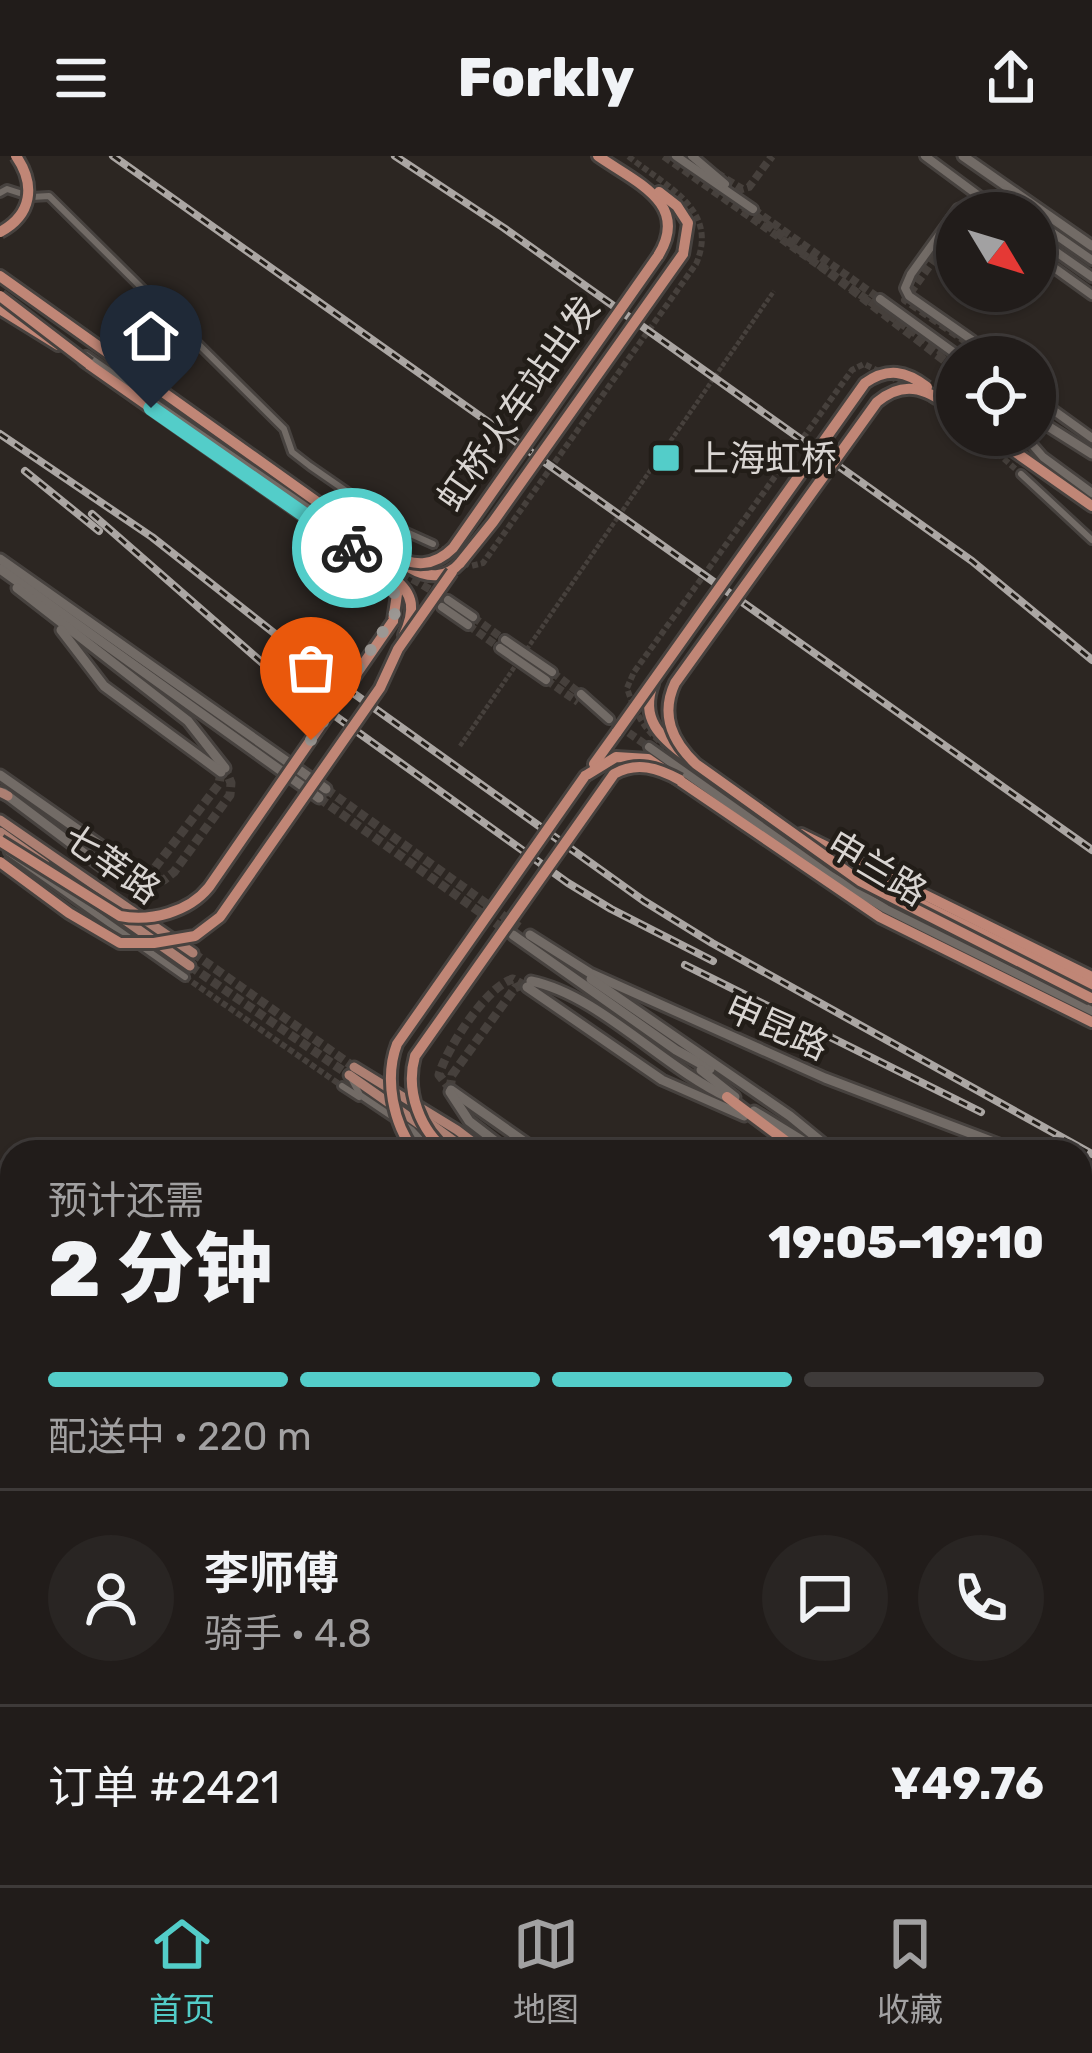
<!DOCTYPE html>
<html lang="zh">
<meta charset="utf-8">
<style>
body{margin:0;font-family:Rubik,"Noto Sans SC",sans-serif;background:#292523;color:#f1f3f6;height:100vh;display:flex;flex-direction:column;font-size:45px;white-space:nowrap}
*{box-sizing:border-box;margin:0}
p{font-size:39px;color:#a2a1a2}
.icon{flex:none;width:66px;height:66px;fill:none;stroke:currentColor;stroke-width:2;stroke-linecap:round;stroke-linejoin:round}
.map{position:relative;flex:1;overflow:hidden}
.side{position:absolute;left:0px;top:984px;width:1092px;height:747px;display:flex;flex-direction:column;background:#211c1a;border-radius:36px 36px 0 0;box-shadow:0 3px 9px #0004,0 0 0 3px #3e3a39}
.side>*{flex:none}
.needle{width:78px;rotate:128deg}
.controls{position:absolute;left:936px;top:36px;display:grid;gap:24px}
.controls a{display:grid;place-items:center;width:120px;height:120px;border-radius:50%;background:#211c1a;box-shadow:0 3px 9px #0004,0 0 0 3px #3e3a39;font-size:60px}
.pin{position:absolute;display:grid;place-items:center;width:102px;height:102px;color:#fff;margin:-123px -51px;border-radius:50% 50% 50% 0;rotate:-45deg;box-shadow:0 0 12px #0007}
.pin .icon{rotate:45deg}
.courier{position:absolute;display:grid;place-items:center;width:120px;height:120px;margin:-60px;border:9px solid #53cdc9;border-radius:50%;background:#fff;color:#222;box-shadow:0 3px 15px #0007}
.summary em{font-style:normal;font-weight:800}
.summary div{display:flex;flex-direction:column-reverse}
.summary{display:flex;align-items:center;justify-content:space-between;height:204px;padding:0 48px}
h1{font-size:78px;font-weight:800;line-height:90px}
.bar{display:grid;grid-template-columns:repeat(4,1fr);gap:18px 12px;align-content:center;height:144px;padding:0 48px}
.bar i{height:15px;border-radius:9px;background:#3e3a39}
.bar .selected{background:#53cdc9}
.bar p{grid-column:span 4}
.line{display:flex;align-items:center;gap:30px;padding:0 48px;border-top:3px solid #3e3a39}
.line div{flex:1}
.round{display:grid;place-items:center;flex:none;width:126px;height:126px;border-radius:63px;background:#292523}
header{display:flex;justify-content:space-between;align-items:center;height:156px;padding:0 48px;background:#211c1a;font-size:54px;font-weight:800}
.menu{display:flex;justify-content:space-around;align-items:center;height:168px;border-top:3px solid #3e3a39;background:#211c1a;font-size:33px;color:#a2a1a2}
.menu a{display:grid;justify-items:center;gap:6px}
.menu .selected{color:#53cdc9}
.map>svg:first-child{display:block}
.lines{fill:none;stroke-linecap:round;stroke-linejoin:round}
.stream{stroke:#53533f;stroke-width:3}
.taxiway{stroke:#6c6662;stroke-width:21}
.pedestrian-tunnel{stroke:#46403c;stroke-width:4.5;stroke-dasharray:4.5 2;stroke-linecap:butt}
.minor-tunnel{stroke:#46403c;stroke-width:6;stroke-dasharray:6 3;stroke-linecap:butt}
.tertiary-tunnel{stroke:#46403c;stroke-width:8;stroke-dasharray:8 4;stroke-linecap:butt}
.secondary-tunnel{stroke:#46403c;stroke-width:9;stroke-dasharray:9 4.5;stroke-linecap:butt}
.primary-tunnel{stroke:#46403c;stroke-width:9;stroke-dasharray:9 4.5;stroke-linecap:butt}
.minor-casing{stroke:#47423f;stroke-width:12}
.tertiary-casing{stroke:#47423f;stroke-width:14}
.secondary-casing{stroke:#47423f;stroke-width:15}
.primary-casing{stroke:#47423f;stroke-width:15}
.trunk-casing{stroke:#47423f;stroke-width:16}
.minor{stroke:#726b66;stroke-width:6}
.tertiary{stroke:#726b66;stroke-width:8}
.secondary{stroke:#726b66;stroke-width:9}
.primary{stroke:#ac7f72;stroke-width:9}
.trunk{stroke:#c08676;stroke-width:10}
.rail-casing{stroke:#aba6a3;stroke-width:8}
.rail{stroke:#221d18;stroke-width:3;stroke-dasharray:9;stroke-linecap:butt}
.trunk-bridge-casing{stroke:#47423f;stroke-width:16;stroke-linecap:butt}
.trunk-bridge{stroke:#c08676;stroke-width:10}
.done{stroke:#9c9894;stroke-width:12;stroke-dasharray:0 21.6}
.route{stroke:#53cdc9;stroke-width:15}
.poi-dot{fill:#53cdc9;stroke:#221d18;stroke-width:4.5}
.labels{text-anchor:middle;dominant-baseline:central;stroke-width:9;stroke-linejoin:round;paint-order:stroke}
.street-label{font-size:36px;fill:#d9d5d2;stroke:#221d18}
.poi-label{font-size:36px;fill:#d9d5d2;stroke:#221d18;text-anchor:start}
</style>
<header><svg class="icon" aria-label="menu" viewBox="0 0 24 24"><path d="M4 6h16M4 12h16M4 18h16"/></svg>Forkly<svg class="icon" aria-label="share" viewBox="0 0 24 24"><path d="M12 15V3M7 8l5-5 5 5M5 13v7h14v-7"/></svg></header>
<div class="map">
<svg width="1092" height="1729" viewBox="0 0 1092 1729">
<rect width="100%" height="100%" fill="#2c2622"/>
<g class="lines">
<g class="stream">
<polyline points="0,1637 12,1645"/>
<polyline points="116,1719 130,1729"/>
</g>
<g class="taxiway">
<polyline points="0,1172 12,1187"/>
<polyline points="0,1244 12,1226"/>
<polyline points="0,1396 12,1379"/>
<polyline points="0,1580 12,1589"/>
<polyline points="0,1689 12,1697"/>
<polyline points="43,1719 57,1729"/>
<polyline points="196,1719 210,1729"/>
<polyline points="275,1729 282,1719"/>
<polyline points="382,1729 390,1719"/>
<polyline points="492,1729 499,1719"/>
</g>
<polyline class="pedestrian-tunnel" points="460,590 774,135"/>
<g class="minor-tunnel">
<polyline points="930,244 957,262"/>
<polyline points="977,279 1021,318"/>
<path d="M433 388 471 410 483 407 696 108C720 53 665 30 628 0"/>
<path d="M695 612C658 586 641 576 627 532L634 516 852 214 864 208 909 230"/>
<polyline points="185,821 342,930"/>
</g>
<g class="tertiary-tunnel">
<polyline points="664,0 957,207"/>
<polyline points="716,17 742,33 749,31 772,0"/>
<polyline points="753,53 880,143"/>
<polyline points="969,55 975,46 990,57"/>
<polyline points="957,72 905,144 989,201"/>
<polyline points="402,417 448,444"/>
<polyline points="473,461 505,484"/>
<polyline points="468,469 500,492"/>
<polyline points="552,516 581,538"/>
<polyline points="546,524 578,546"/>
<polyline points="609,563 649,591"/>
</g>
<g class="secondary-tunnel">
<polyline points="744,51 957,214"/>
<polyline points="326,633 519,771"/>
<polyline points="319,642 508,776"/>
<polyline points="147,722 219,628 221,616"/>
<polyline points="145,724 164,724 174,716 230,639 231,627 225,612"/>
<polyline points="450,933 452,919 515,832 526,827"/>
<path d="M451 934 439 919C446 893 488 829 513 823L527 831"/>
</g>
<g class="primary-tunnel">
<polyline points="193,797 354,911"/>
<polyline points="190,810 349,919"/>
</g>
<g class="minor-casing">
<g id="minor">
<polyline points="0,37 7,33 32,41 49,40 284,273 292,296 310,310 404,375 433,388"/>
<polyline points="1021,318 1092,384"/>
<polyline points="8,696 185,821"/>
<polyline points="351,922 360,939 412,974 433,996"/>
<polyline points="342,930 359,941"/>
<polyline points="977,996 985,984"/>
<polyline points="1080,1506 1092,1516"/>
<polyline points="1080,1592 1092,1575"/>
<polyline points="1080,1643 1092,1652"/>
</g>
</g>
<g class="tertiary-casing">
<g id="tertiary">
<polyline points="676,0 753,53"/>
<polyline points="692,0 725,28"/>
<polyline points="925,0 1002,57"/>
<polyline points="976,57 963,51 958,53 911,118 905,132 909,140 972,184 981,201"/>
<polyline points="1035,71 1053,77 1092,104"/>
<polyline points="1035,81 1092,121"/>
<polyline points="1035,98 1092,139"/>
<polyline points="880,143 960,201"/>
<polyline points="86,200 402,417"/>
<polyline points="950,239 957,229"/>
<polyline points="1035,241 1092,282"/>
<polyline points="1024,279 1043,301 1092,337"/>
<polyline points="448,444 473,461"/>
<polyline points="442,451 468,469"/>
<polyline points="505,484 552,516"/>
<polyline points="500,492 546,524"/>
<polyline points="581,538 609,563"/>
<polyline points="649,591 831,720 886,753 1092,855"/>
</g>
</g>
<g class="secondary-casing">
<g id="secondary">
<polyline points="963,0 1092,90"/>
<polyline points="1035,262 1092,298"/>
<polyline points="0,403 326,633"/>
<polyline points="0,413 319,642"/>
<polyline points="17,432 188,565 225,612"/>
<polyline points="61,474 104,530 221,616"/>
<polyline points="0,619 147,722"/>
<polyline points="4,637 105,713 145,724"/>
<polyline points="513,779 676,894 710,913"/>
<polyline points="530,779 590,817 825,922 1012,993"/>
<polyline points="591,823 790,960 834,996"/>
<path d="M531 825C599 839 662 911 729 942"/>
<polyline points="527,831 662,924 744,960"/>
<polyline points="701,914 735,941"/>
<polyline points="451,934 539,996"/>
<polyline points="450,936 469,965 509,996"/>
<polyline points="754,955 821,996"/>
</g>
</g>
<g class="primary-casing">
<g id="primary">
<polyline points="0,636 8,640"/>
<polyline points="0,664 193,797"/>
<polyline points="0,676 45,708"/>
<polyline points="122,762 190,810"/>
<polyline points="354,911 457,974 486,996"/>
<polyline points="349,919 459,996"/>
<polyline points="421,961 469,996"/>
</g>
</g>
<g class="trunk-casing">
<g id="trunk">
<path d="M598 0C635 26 691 47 658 100"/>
<polyline points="659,36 677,50 688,67 683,98"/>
<path d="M0 120 410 412C427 422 446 423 460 407"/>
<polyline points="0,153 58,189"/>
<polyline points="84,205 379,412 397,438 393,465"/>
<polyline points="991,279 1092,350"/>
<path d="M393 422C415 438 415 455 404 479"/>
<path d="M653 528C640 563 660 581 687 601"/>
<polyline points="594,608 617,576"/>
<polyline points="585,620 616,601 648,603 880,761 1092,866"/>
<polyline points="801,678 1092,821"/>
<polyline points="859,718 1092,831"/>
<polyline points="727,941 787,986"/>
<polyline points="782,984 800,996"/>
<polyline points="1012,993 1019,996"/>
<polyline points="1080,1025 1092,1046"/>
<polyline points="1080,1105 1092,1082"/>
<polyline points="1080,1115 1092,1103"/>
<polyline points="1080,1160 1092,1142"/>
<polyline points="1080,1402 1092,1414"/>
<polyline points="1080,1417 1092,1428"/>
<polyline points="1080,1433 1092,1440"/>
</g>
</g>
<use href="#minor" class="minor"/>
<use href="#tertiary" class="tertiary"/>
<use href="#secondary" class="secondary"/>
<use href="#primary" class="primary"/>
<use href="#trunk" class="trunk"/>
<g class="rail-casing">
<g id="rail">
<polyline points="113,0 1092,694"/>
<polyline points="395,0 504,72 972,405 1092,504"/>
<polyline points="0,278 152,381 321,514 644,745 712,787 1092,998"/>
<polyline points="25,315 99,375"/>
<polyline points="92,358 267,511 568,727 611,753 713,805"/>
<polyline points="685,809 981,956"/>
</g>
</g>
<use href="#rail" class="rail"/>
<g class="trunk-bridge-casing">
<g id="trunk-bridge">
<path d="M0 76C32 59 36 29 16 0"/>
<polyline points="0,140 89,208"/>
<path d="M957 255C929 235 907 221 877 246L675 527C660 559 672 585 696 608L860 725 1091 842"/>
<path d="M389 399C414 410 433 412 453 392L658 100"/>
<polyline points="460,407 493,366 683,98"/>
<path d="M617 576 865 227C888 211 906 215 927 231"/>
<path d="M0 685 120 760C151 766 189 756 209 731L393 465"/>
<polyline points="0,706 69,757 120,787 154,787 195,780 220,761 380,532 398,493 452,416"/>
<path d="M415 996C393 968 384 922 397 888L585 620"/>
<path d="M448 996C420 975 405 935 415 900L614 618C637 605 658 612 680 624"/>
<polyline points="1080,1149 1092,1126"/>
<polyline points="1080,1183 1092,1164"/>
<polyline points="1085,1198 1092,1184"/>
</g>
</g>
<use href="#trunk-bridge" class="trunk-bridge"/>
</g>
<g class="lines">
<path class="done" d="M311 584 396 456C398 423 376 410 352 392"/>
<polyline class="route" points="151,252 352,392"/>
</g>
<rect class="poi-dot" x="651" y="287" width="30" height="30" rx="6"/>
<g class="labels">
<g class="street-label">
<text transform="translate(518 247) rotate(-55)">虹桥火车站出发</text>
<text transform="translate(112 708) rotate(35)">七莘路</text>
<text transform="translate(877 712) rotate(31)">申兰路</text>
<text transform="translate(777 871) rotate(24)">申昆路</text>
</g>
<g class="poi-label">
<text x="693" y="302">上海虹桥</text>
</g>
</g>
</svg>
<div class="controls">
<a><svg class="needle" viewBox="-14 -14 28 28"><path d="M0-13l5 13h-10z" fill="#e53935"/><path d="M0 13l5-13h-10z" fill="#a2a1a2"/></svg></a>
<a><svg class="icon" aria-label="locate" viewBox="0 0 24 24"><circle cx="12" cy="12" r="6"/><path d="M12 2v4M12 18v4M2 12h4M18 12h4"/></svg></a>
</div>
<div class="pin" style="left:311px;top:584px;background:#ea580c"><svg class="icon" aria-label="bag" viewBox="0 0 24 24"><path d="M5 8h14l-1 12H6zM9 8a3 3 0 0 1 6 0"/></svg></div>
<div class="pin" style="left:151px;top:252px;background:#1f2937"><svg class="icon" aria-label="home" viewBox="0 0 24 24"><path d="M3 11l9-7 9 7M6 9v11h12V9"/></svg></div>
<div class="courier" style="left:352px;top:392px"><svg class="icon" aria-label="bike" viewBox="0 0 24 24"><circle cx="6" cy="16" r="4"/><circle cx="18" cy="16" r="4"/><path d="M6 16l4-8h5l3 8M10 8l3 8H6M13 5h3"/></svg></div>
<section class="side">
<div class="summary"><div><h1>2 分钟</h1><p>预计还需</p></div><em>19:05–19:10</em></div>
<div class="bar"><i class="selected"></i><i class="selected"></i><i class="selected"></i><i></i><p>配送中 · 220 m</p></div>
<div class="line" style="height:216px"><a class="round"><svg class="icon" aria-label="person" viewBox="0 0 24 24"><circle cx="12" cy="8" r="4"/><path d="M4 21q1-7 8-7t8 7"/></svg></a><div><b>李师傅</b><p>骑手 · 4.8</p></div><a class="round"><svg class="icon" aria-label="chat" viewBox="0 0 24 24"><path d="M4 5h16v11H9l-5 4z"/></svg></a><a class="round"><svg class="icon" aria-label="phone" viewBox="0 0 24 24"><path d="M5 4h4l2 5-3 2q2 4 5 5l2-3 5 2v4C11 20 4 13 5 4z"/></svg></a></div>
<div class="line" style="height:156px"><div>订单 #2421</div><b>¥49.76</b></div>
</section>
</div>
<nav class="menu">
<a class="selected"><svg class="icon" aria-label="home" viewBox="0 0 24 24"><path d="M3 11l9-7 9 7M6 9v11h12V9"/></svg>首页</a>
<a><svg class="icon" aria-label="map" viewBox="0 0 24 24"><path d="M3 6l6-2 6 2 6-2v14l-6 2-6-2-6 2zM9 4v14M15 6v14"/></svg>地图</a>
<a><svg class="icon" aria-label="saved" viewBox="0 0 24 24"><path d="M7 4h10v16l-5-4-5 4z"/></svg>收藏</a>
</nav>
